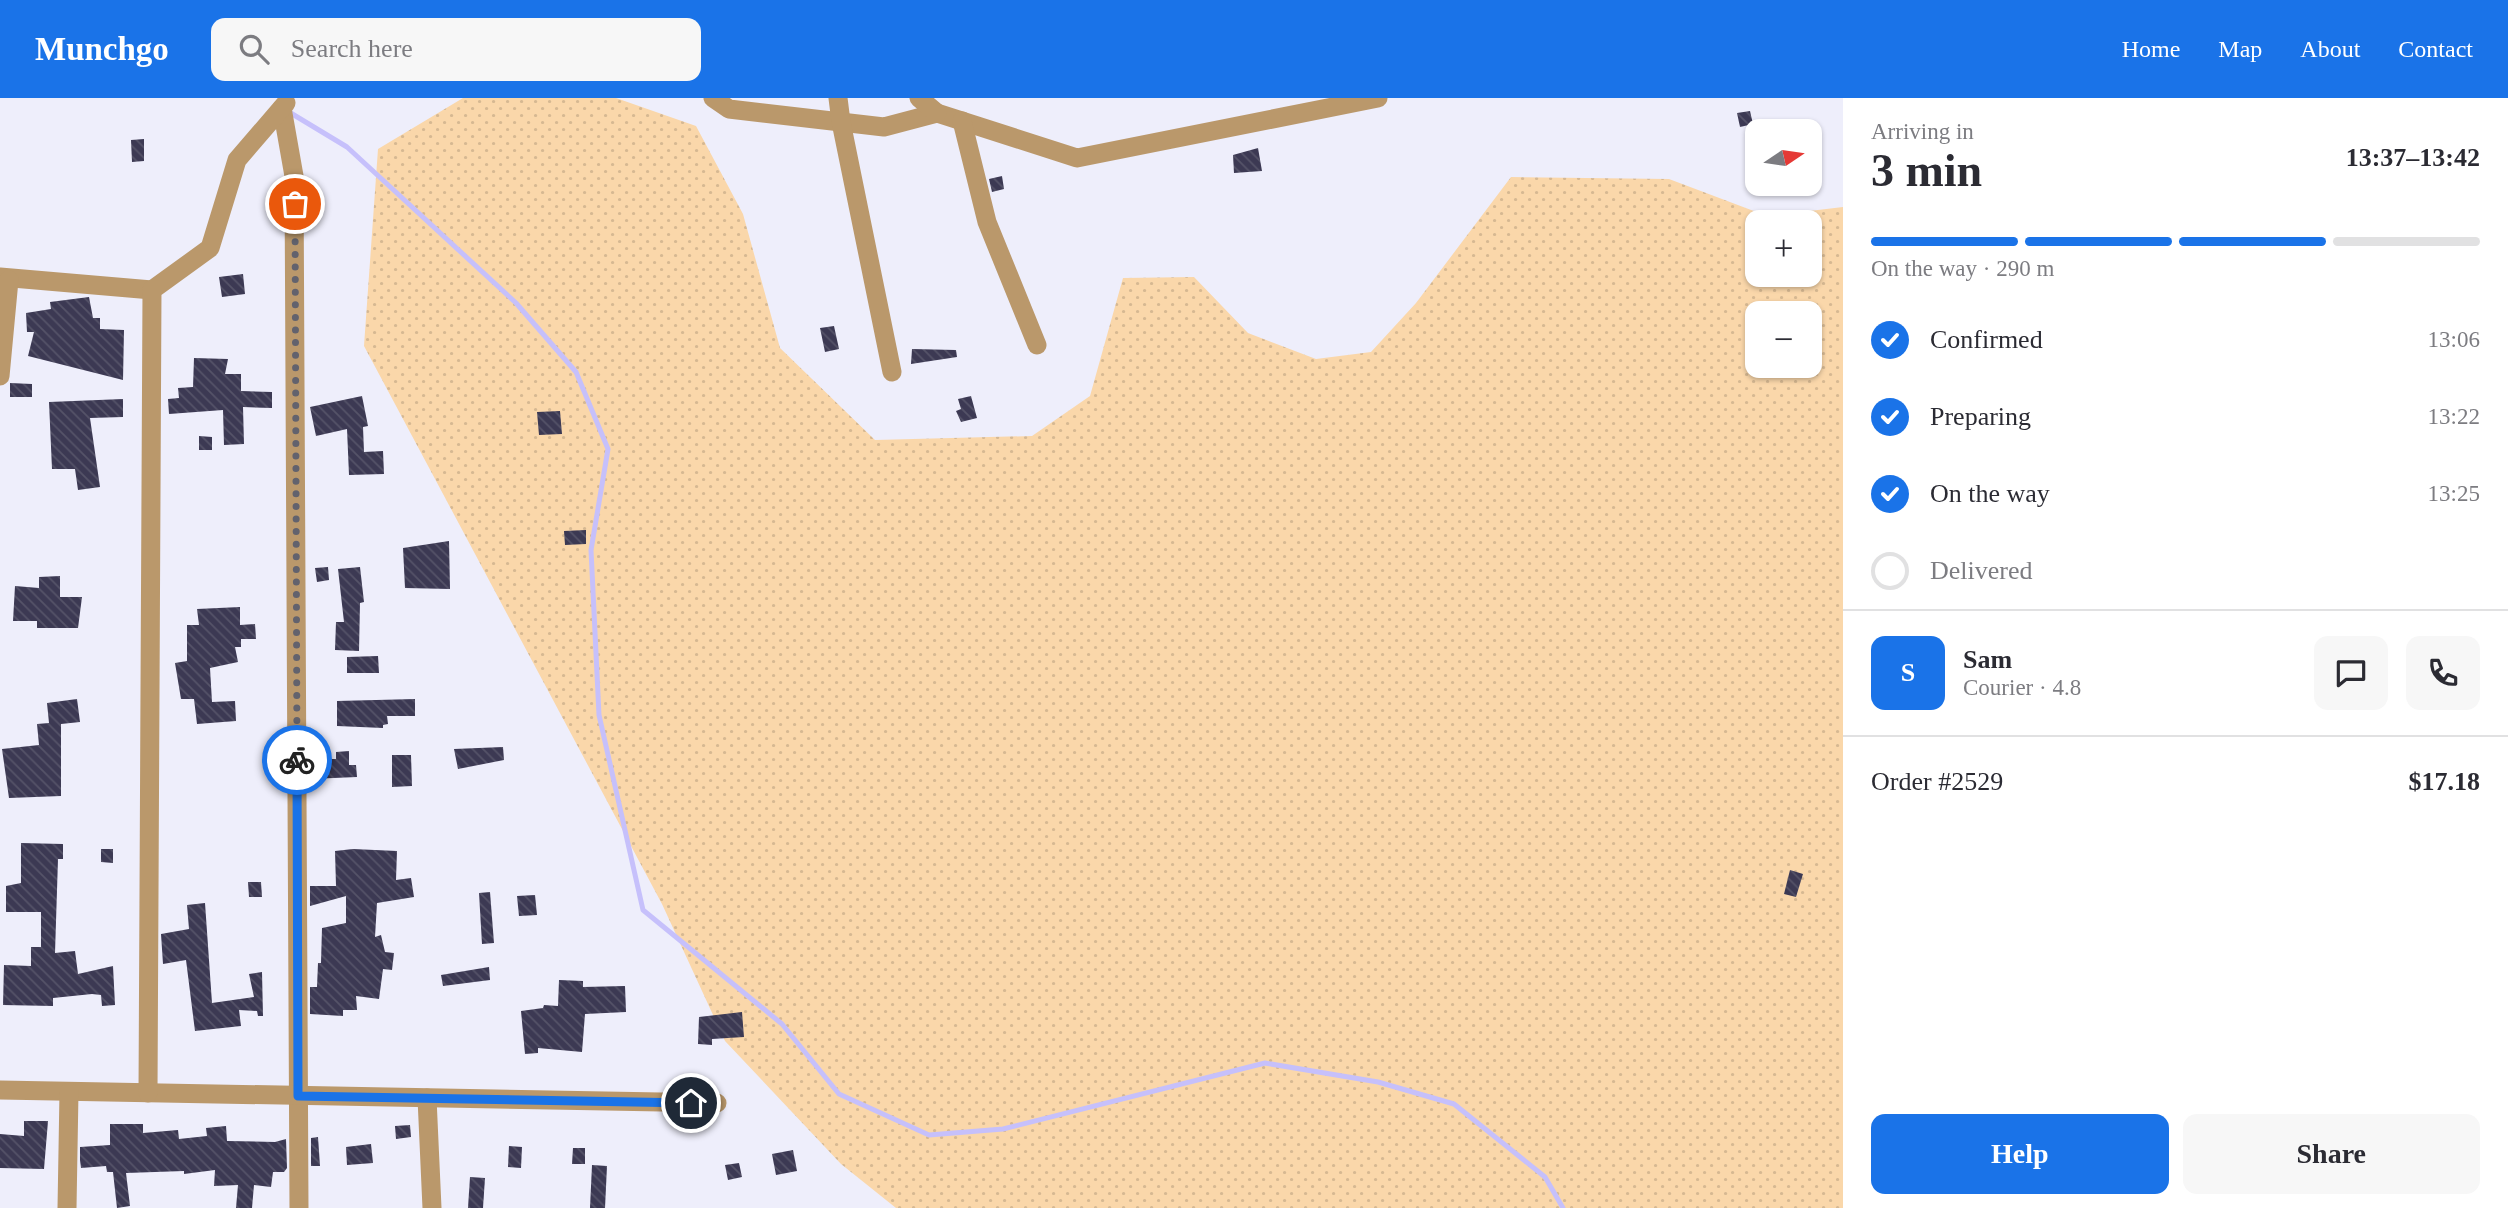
<!DOCTYPE html>
<meta charset="utf-8">
<style>
body{margin:0;font-family:"Times New Roman",serif;background:#f7f7f7;color:#2b2b33;height:100vh;display:flex;flex-direction:column;font-size:26px;white-space:nowrap}
*{box-sizing:border-box;margin:0}
p{font-size:23px;color:#7c7c81}
.icon{flex:none;width:38px;height:38px;fill:none;stroke:currentColor;stroke-width:2;stroke-linecap:round;stroke-linejoin:round}
.map{position:relative;flex:1;overflow:hidden}
.drawer{display:flex;flex-direction:column;background:#fff;width:665px}
.drawer>*{flex:none}
.needle{width:46px;rotate:77deg}
.controls{position:absolute;left:1745px;top:21px;display:grid;gap:14px}
.controls a{display:grid;place-items:center;width:77px;height:77px;border-radius:14px;background:#fff;box-shadow:0 2px 5px #0004;font-size:35px}
.pin{position:absolute;display:grid;place-items:center;width:60px;height:60px;color:#fff;margin:-30px;border:4px solid #fff;border-radius:50%;box-shadow:0 2px 7px #0007}
.courier{position:absolute;display:grid;place-items:center;width:70px;height:70px;margin:-35px;border:5px solid #1a73e8;border-radius:50%;background:#fff;color:#222;box-shadow:0 2px 9px #0007}
.overview em{font-style:normal;font-weight:800}
.overview div{display:flex;flex-direction:column-reverse}
.overview{display:flex;align-items:center;justify-content:space-between;height:119px;padding:0 28px}
h1{font-size:46px;font-weight:800;line-height:52px}
.bar{display:grid;grid-template-columns:repeat(4,1fr);gap:10px 7px;align-content:center;height:84px;padding:0 28px}
.bar i{height:9px;border-radius:5px;background:#e1e1e2}
.bar .on{background:#1a73e8}
.bar p{grid-column:span 4}
.line{display:flex;align-items:center;gap:18px;padding:0 28px;border-top:2px solid #e1e1e2}
.line div{flex:1}
.round{display:grid;place-items:center;flex:none;width:74px;height:74px;border-radius:14px;background:#f7f7f7}
ol{padding:0 28px;list-style:none}
li{display:flex;align-items:center;gap:21px;height:77px}
li p{margin-inline-start:auto}
li .icon{padding:7px;border-radius:50%;background:#1a73e8;color:#fff;stroke-width:4}
li:last-child{color:#7c7c81}
li i{width:38px;height:38px;border:4px solid #e1e1e2;border-radius:50%}
.primary-button{display:flex;gap:14px;margin-top:auto;padding:14px 28px}
.primary-button a{flex:1;height:80px;border-radius:14px;background:#1a73e8;color:#fff;font-size:28px;font-weight:800;line-height:80px;text-align:center}
.primary-button a+a{background:#f7f7f7;color:#2b2b33}
header{display:flex;align-items:center;gap:42px;box-sizing:border-box;height:98px;padding:0 35px;background:#1a73e8;color:#fff}
header strong{font-size:33px}
nav{display:flex;gap:38px;margin-inline-start:auto;font-size:24px}
.search{width:490px;height:63px;background:#f7f7f7;display:flex;align-items:center;gap:18px;box-sizing:border-box;padding:0 24px;border-radius:14px;color:#7c7c81;font-size:26px}
main{display:flex;flex:1;min-height:0}
.map>svg:first-child{display:block}
.grass{fill:url(#grass-dots);fill-rule:evenodd}
.lines{fill:none;stroke-linecap:round;stroke-linejoin:round}
.stream{stroke:#c6c0fb;stroke-width:5}
.building{fill:url(#building-back-hatch)}
.minor{stroke:#ba986b;stroke-width:19}
.done{stroke:#62626d;stroke-width:7;stroke-dasharray:0 12.6}
.route{stroke:#1a73e8;stroke-width:9}
</style>
<header>
<strong>Munchgo</strong>
<div class="search"><svg class="icon" aria-label="search" viewBox="0 0 24 24"><circle cx="10" cy="10" r="6"/><path d="M15 15l6 6"/></svg>Search here</div>
<nav><a>Home</a><a>Map</a><a>About</a><a>Contact</a></nav>
</header>
<main>
<div class="map">
<svg width="1843" height="1110" viewBox="0 0 1843 1110">
<defs>
<pattern id="grass-dots" width="8" height="8" patternUnits="userSpaceOnUse" patternTransform="scale(1.75)"><rect width="8" height="8" fill="#fad7aa"/><path d="M2 2h.1M6 6h.1" fill="none" stroke="#d6b892" stroke-width="1.8" stroke-linecap="round"/></pattern>
<pattern id="building-back-hatch" width="6" height="6" patternUnits="userSpaceOnUse" patternTransform="scale(1.75)"><rect width="6" height="6" fill="#3c3953"/><path d="M-1 5l2 2M0 0l6 6M5-1l2 2" fill="none" stroke="#555368"/></pattern>
</defs>
<rect width="100%" height="100%" fill="#eeeefb"/>
<path class="grass" d="M463 0H616L696 28 743 116 780 250 875 342 1032 338 1090 298 1123 180 1194 179 1248 235 1316 261 1371 254 1416 205 1511 79 1669 81 1767 118 1843 109V1110H896L841 1066 725 943 662 806 364 248 378 51ZM1757 124H1810V177H1757ZM1757 215H1810V268H1757Z"/>
<g class="lines">
<polyline class="stream" points="289,14 347,49 516,205 576,274 608,351 591,452 599,617 643,812 782,926 839,996 929,1037 1003,1031 1265,965 1378,984 1454,1006 1545,1079 1563,1110"/>
</g>
<g class="building">
<polygon points="1750,13 1753,26 1740,29 1737,15"/>
<polygon points="144,41 144,63 132,64 131,42"/>
<polygon points="1258,50 1262,73 1234,75 1233,57"/>
<polygon points="1002,78 1004,91 992,94 989,81"/>
<polygon points="243,176 245,196 222,199 219,179"/>
<polygon points="89,199 93,220 100,220 100,231 124,232 123,282 28,258 34,234 27,234 26,215 51,211 50,204"/>
<polygon points="834,228 839,251 825,254 820,230"/>
<polygon points="912,251 956,252 957,259 911,266"/>
<polygon points="194,260 228,261 225,276 241,276 241,293 272,294 272,310 243,309 244,346 224,347 223,312 169,316 168,301 179,300 178,290 193,289"/>
<polygon points="10,285 32,286 32,299 10,299"/>
<polygon points="362,298 368,328 363,329 364,354 383,353 384,376 349,377 347,331 316,338 310,309"/>
<polygon points="971,298 977,320 961,324 956,313 961,311 958,301"/>
<polygon points="123,301 123,319 90,320 100,389 78,392 75,371 52,371 49,304"/>
<polygon points="560,313 562,336 539,337 537,314"/>
<polygon points="199,338 212,339 212,352 199,352"/>
<polygon points="586,432 586,446 565,447 564,433"/>
<polygon points="449,443 450,491 405,490 403,450"/>
<polygon points="328,469 329,482 317,484 315,470"/>
<polygon points="360,469 364,504 360,505 359,553 335,552 336,524 344,524 338,471"/>
<polygon points="60,478 60,499 82,499 78,530 37,530 37,523 13,523 15,488 39,490 39,479"/>
<polygon points="240,509 240,527 255,526 256,541 241,541 241,549 235,549 238,564 210,570 212,604 235,603 236,623 197,626 194,601 181,601 175,565 187,563 187,527 199,527 197,511"/>
<polygon points="378,558 379,575 347,575 347,559"/>
<polygon points="77,601 80,624 61,626 61,698 9,700 2,651 39,647 37,626 49,625 47,605"/>
<polygon points="415,601 415,618 387,618 388,626 383,627 383,630 337,628 337,603"/>
<polygon points="503,649 504,662 458,671 454,651"/>
<polygon points="349,653 349,667 356,667 357,679 310,681 310,661 336,661 336,654"/>
<polygon points="392,657 411,657 412,688 392,689"/>
<polygon points="21,745 63,746 63,761 58,761 55,855 75,853 78,876 113,868 115,907 102,908 101,897 92,896 53,900 53,908 3,907 4,867 31,868 31,849 41,849 41,814 6,814 6,788 21,785"/>
<polygon points="101,751 113,751 113,765 101,764"/>
<polygon points="353,751 397,753 396,782 411,780 414,799 377,805 375,839 381,837 385,854 394,855 392,872 383,871 379,901 356,898 357,912 343,912 343,918 310,916 310,889 317,889 318,865 321,865 322,830 346,825 346,798 310,808 310,788 336,788 335,753"/>
<polygon points="1790,772 1803,776 1796,799 1784,796"/>
<polygon points="248,784 261,784 262,799 249,799"/>
<polygon points="490,794 494,845 482,846 479,795"/>
<polygon points="535,797 537,817 519,818 517,798"/>
<polygon points="205,805 212,905 254,899 249,876 262,874 263,918 258,918 257,913 239,912 241,928 195,933 186,862 163,866 161,836 189,831 187,807"/>
<polygon points="489,869 490,882 443,888 441,877"/>
<polygon points="559,882 583,883 583,889 625,888 626,914 585,916 582,954 538,950 538,955 525,956 521,913 543,910 544,907 558,908"/>
<polygon points="742,914 744,939 712,941 712,947 698,946 699,919"/>
<polygon points="24,1023 48,1023 44,1071 0,1070 0,1036 24,1038"/>
<polygon points="110,1026 143,1026 143,1035 178,1032 179,1041 207,1038 206,1030 226,1028 227,1043 275,1044 286,1041 287,1070 284,1074 273,1074 271,1089 254,1087 252,1110 236,1110 238,1087 214,1088 215,1072 184,1076 184,1073 126,1075 130,1108 117,1110 113,1074 107,1074 106,1068 81,1070 80,1062 80,1049 110,1047"/>
<polygon points="410,1027 411,1039 396,1041 395,1028"/>
<polygon points="318,1039 320,1068 311,1068 311,1040"/>
<polygon points="371,1046 373,1065 347,1067 346,1049"/>
<polygon points="509,1048 522,1049 521,1070 508,1069"/>
<polygon points="573,1050 585,1050 585,1066 572,1066"/>
<polygon points="793,1052 797,1073 776,1077 772,1056"/>
<polygon points="739,1065 742,1079 728,1082 725,1067"/>
<polygon points="592,1067 607,1068 605,1110 590,1110"/>
<polygon points="470,1079 485,1080 483,1110 468,1110"/>
</g>
<g class="lines">
<g class="minor">
<polyline points="713,0 729,11 884,29 937,15 1077,60 1378,0"/>
<polyline points="838,0 841,24 892,274"/>
<polyline points="919,0 937,15"/>
<polyline points="282,10 294,78 299,1110"/>
<polyline points="962,23 987,124 1037,247"/>
<polyline points="0,179 152,192"/>
<polyline points="0,278 9,182"/>
<polyline points="0,992 717,1005"/>
<polyline points="148,995 152,192 210,150 237,62 286,5"/>
<polyline points="427,1000 432,1110"/>
<polyline points="67,1110 69,994"/>
</g>
</g>
<g class="lines">
<polyline class="done" points="295,106 297,662"/>
<polyline class="route" points="297,662 298,998 691,1005"/>
</g>
</svg>
<div class="controls">
<a><svg class="needle" viewBox="-14 -14 28 28"><path d="M0-13l5 13h-10z" fill="#e53935"/><path d="M0 13l5-13h-10z" fill="#7c7c81"/></svg></a>
<a>+</a>
<a>−</a>
</div>
<div class="pin" style="left:295px;top:106px;background:#ea580c"><svg class="icon" aria-label="bag" viewBox="0 0 24 24"><path d="M5 8h14l-1 12H6zM9 8a3 3 0 0 1 6 0"/></svg></div>
<div class="pin" style="left:691px;top:1005px;background:#1f2937"><svg class="icon" aria-label="home" viewBox="0 0 24 24"><path d="M3 11l9-7 9 7M6 9v11h12V9"/></svg></div>
<div class="courier" style="left:297px;top:662px"><svg class="icon" aria-label="bike" viewBox="0 0 24 24"><circle cx="6" cy="16" r="4"/><circle cx="18" cy="16" r="4"/><path d="M6 16l4-8h5l3 8M10 8l3 8H6M13 5h3"/></svg></div>
</div>
<section class="drawer">
<div class="overview"><div><h1>3 min</h1><p>Arriving in</p></div><em>13:37–13:42</em></div>
<div class="bar"><i class="on"></i><i class="on"></i><i class="on"></i><i></i><p>On the way · 290 m</p></div>
<ol>
<li><svg class="icon" aria-label="check" viewBox="0 0 24 24"><path d="M5 12l5 5 9-10"/></svg>Confirmed<p>13:06</p></li>
<li><svg class="icon" aria-label="check" viewBox="0 0 24 24"><path d="M5 12l5 5 9-10"/></svg>Preparing<p>13:22</p></li>
<li><svg class="icon" aria-label="check" viewBox="0 0 24 24"><path d="M5 12l5 5 9-10"/></svg>On the way<p>13:25</p></li>
<li><i></i>Delivered</li>
</ol>
<div class="line" style="height:126px"><b class="round" style="background:#1a73e8;color:#fff">S</b><div><b>Sam</b><p>Courier · 4.8</p></div><a class="round"><svg class="icon" aria-label="chat" viewBox="0 0 24 24"><path d="M4 5h16v11H9l-5 4z"/></svg></a><a class="round"><svg class="icon" aria-label="phone" viewBox="0 0 24 24"><path d="M5 4h4l2 5-3 2q2 4 5 5l2-3 5 2v4C11 20 4 13 5 4z"/></svg></a></div>
<div class="line" style="height:91px"><div>Order #2529</div><b>$17.18</b></div>
<div class="primary-button"><a>Help</a><a>Share</a></div>
</section>
</main>
